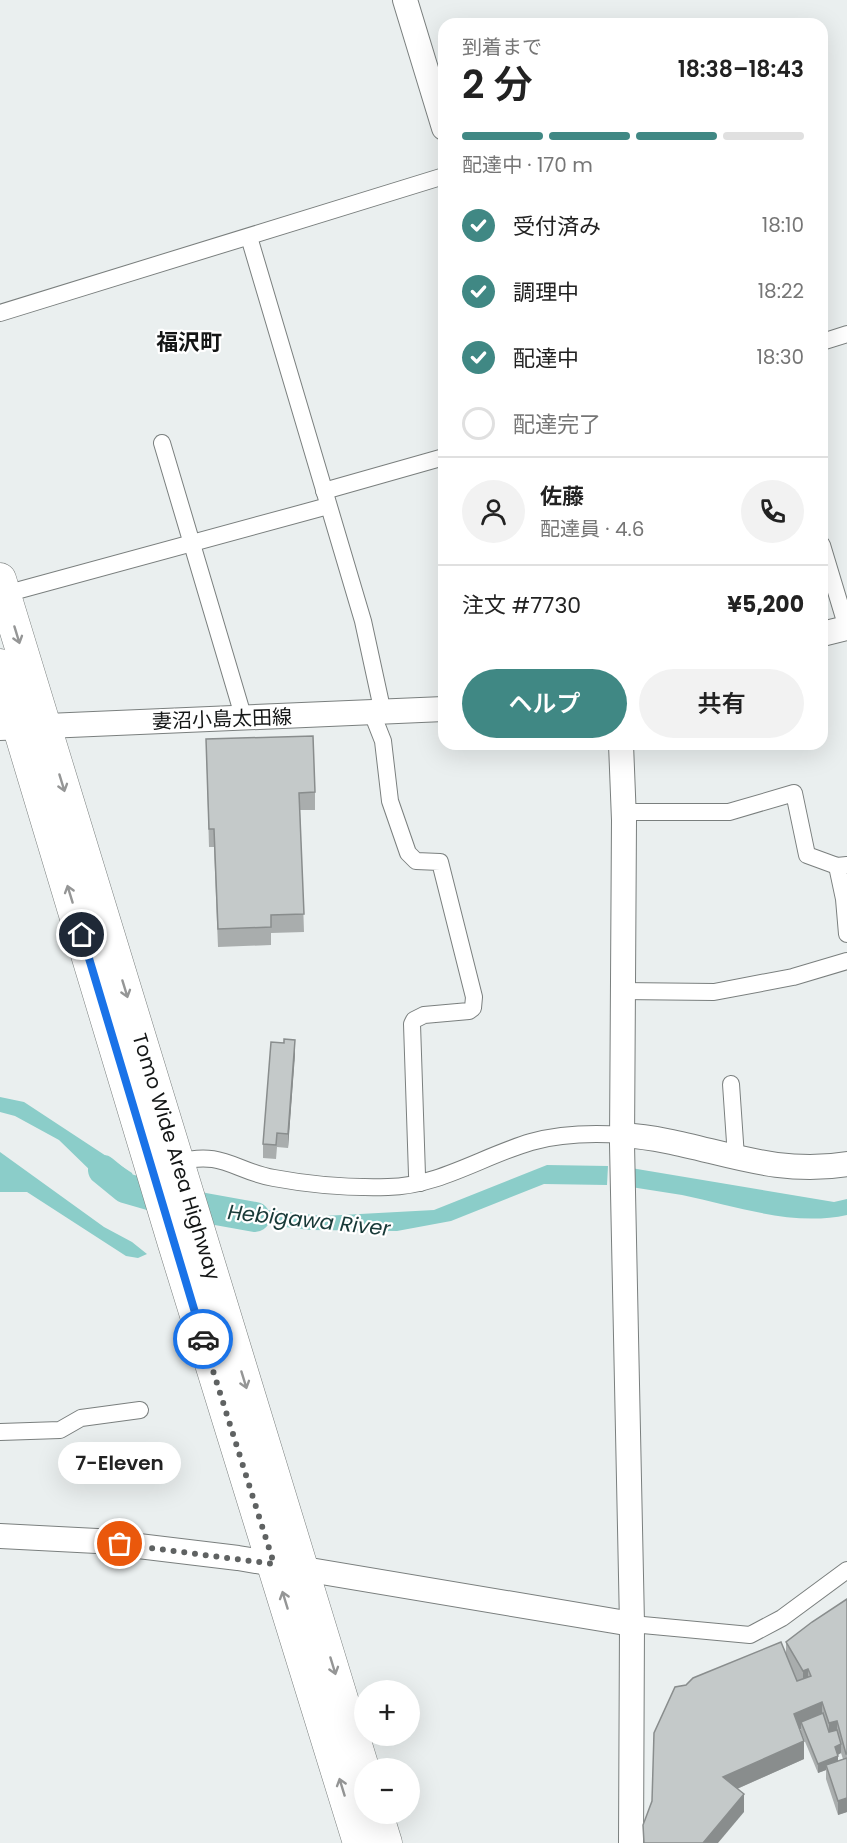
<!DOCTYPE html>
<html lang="ja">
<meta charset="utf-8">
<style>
body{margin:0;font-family:Poppins,"Noto Sans JP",sans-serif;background:#f2f2f2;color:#222;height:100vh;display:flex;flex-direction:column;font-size:22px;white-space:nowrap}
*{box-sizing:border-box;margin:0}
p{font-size:20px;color:#767676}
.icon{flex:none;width:33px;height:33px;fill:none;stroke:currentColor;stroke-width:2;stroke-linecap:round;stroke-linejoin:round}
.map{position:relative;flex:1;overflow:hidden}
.panel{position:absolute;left:438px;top:18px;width:390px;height:732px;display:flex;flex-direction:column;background:#fff;border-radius:18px;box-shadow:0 6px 24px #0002}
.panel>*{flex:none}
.tools{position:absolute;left:354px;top:1680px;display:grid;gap:12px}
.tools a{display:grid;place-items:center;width:66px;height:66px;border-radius:50%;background:#fff;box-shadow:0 6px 24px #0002;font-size:30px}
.pin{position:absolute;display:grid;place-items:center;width:51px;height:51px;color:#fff;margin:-26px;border:3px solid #fff;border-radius:50%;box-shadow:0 2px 6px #0007}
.courier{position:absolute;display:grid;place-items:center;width:60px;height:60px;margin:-30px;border:4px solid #1a73e8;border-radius:50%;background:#fff;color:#222;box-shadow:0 2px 8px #0007}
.bubble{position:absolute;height:42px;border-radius:21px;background:#fff;box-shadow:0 6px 24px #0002;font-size:20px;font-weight:600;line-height:42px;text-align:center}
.headline em{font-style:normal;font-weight:600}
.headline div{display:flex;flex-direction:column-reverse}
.headline{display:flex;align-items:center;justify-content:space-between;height:102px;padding:0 24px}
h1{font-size:39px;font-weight:600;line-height:45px}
.bar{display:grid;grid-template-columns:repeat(4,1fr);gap:9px 6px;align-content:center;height:72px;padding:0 24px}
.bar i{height:8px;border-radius:4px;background:#e0e0e0}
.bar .active{background:#408884}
.bar p{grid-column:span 4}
.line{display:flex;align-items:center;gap:15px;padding:0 24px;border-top:2px solid #e0e0e0}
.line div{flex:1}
.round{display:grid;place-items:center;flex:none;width:63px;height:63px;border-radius:32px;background:#f2f2f2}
ol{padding:0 24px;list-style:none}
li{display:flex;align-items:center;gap:18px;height:66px}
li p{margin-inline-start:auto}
li .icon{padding:6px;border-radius:50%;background:#408884;color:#fff;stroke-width:4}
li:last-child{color:#767676}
li i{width:33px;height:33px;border:3px solid #e0e0e0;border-radius:50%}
.action{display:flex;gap:12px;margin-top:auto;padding:12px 24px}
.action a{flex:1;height:69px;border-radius:36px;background:#408884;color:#fff;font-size:24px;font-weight:600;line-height:69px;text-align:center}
.action a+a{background:#f2f2f2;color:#222}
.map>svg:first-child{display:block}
.forest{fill:#8bcdc9}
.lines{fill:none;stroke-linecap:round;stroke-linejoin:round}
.river{stroke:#8bcdc9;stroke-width:30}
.street-casing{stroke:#7a7f7e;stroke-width:18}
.secondary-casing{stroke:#7a7f7e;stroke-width:26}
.highway-casing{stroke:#7a7f7e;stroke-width:33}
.street{stroke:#fff;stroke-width:16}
.secondary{stroke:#fff;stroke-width:24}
.highway{stroke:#fff;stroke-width:32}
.wall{fill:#a9adad;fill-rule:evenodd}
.shaded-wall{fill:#898d8d}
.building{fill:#c4c9c9;stroke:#898d8d;stroke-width:1.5}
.oneway{stroke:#959696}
.done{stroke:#5f6262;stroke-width:6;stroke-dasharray:0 10.8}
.route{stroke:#1a73e8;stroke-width:8}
.labels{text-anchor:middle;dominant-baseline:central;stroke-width:4.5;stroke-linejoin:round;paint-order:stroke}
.street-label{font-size:20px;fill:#141616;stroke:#fff}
.water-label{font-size:21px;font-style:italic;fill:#193a38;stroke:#fff}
.quarter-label{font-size:22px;font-weight:bold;fill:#141616;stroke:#fff}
</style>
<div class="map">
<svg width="847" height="1843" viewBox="0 0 847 1843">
<rect width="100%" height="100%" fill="#eaefef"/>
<g class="forest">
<polygon points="0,1097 24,1102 132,1173 142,1204 95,1175 59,1140 15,1116 0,1112"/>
<polygon points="0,1152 104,1227 132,1242 147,1254 138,1258 126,1256 27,1192 0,1192"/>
<polygon points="547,1165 608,1166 607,1185 544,1184 451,1221 397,1231 310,1230 219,1219 214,1204 323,1216 434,1210"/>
<path d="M631 1168 834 1202 847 1199V1215C792 1227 736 1206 682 1195 665 1192 648 1190 631 1187Z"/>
</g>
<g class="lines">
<polyline class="river" points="103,1170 125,1188 177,1203 255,1217"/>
<g class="street-casing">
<g id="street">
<polyline points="249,237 363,621 383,713"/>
<polyline points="0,313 444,176"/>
<polyline points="822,342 847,334"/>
<polyline points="162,443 244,719"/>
<polyline points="324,491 444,457"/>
<polyline points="822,545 847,628"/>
<polyline points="5,594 328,506"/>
<polyline points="372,713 383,741 390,801 408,853 416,861 440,862 474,997 473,1008 469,1011 424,1015 414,1020 412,1024 417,1175 420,1183"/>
<polyline points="624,820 633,812 729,812 794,793 807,855 837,866 847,865"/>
<polyline points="837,866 844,899 847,934"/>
<polyline points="621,991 714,992 793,977 847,961"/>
<polyline points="731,1084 736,1157"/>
<path d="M178 1162C223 1150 234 1171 274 1178 311 1185 350 1188 388 1187 439 1186 483 1156 531 1142 560 1134 592 1133 622 1135"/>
<polyline points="0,1432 60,1430 81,1418 140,1410"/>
<polyline points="632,1624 750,1635 782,1618 847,1570"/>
</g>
</g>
<g class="secondary-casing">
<g id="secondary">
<polyline points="405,0 444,128"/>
<polyline points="822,634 847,628"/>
<polyline points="0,728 444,709"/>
<polyline points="621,744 624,820 622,1144 632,1624 631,1843"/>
<path d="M622 1135C702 1140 764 1178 847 1164"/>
<polyline points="0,1536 97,1541 238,1558 632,1624"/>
</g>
</g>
<g class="highway-casing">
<g id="highway">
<path id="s1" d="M0 579 364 1771"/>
<polyline points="0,665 174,1244 359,1843"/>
<polyline points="377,1814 386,1843"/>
</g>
</g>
<use href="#street" class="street"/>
<use href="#secondary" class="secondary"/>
<use href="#highway" class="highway"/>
</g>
<g class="wall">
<polygon points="206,739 315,792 315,810 300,810 304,932 271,933 271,945 218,947 214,847 209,847"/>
<polygon points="295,1054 288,1148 277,1147 276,1159 263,1158 263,1144"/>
<path d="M847 1599V1812L838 1815 826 1779V1770L818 1773 801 1732V1729H800L804 1759 737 1789 744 1812 652 1801 686 1685 786 1654V1642ZM841 1753 843 1759 838 1761V1755Z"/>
</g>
<g class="shaded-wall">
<polygon points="295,1040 295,1054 288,1148 288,1134"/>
<polygon points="808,1669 808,1687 803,1689 803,1671"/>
<polygon points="822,1702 822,1720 801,1722 801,1729 794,1732 794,1714"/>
<polygon points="837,1721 837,1739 829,1741 829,1723"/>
<polygon points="804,1741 804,1759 723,1795 723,1777"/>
<polygon points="841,1744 841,1753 835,1756 835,1747"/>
<polygon points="838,1756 838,1766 826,1765 826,1770 818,1773 818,1764"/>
<polygon points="744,1794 744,1812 718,1843 703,1843"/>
<polygon points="847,1798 847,1812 838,1815 838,1801"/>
</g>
<g class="building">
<polygon points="313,736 315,792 299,793 304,914 271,915 271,927 218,929 214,829 209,829 206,739"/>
<polygon points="284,1039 295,1040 288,1134 277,1133 276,1145 263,1144 271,1042 284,1043"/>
<polygon points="847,1599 847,1754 846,1754 837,1721 829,1723 822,1702 794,1714 804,1741 723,1777 744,1794 703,1843 644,1843 643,1825 652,1801 654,1733 675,1687 686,1685 693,1678 781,1642 797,1681 811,1676 808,1669 803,1671 786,1642 812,1622"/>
<polygon points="823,1713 829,1732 837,1730 841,1744 835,1747 838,1756 818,1764 801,1722"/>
<polygon points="847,1758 847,1798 838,1801 826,1765"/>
</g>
<defs><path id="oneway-shaft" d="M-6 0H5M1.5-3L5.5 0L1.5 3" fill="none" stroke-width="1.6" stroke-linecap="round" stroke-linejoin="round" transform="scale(1.5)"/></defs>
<g class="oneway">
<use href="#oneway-shaft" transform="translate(17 635) rotate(73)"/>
<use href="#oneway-shaft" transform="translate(62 783) rotate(73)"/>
<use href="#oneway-shaft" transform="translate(70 894) rotate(-107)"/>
<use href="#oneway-shaft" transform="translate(125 989) rotate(73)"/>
<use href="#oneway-shaft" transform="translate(244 1380) rotate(73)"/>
<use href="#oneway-shaft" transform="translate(285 1600) rotate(-107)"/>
<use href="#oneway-shaft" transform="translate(333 1666) rotate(73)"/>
<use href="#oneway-shaft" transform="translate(342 1787) rotate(-107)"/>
</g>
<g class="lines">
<polyline class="done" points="120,1544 274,1564 203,1339"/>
<polyline class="route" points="82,935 203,1339"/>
</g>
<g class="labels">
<g class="street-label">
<text transform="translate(222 719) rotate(-2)">妻沼小島太田線</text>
<text stroke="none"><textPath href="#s1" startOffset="604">Tomo Wide Area Highway</textPath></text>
</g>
<g class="water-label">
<text transform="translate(309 1220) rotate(6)">Hebigawa River</text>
</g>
<g class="quarter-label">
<text x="189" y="342">福沢町</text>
</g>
</g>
</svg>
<div class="tools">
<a>+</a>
<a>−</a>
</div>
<div class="pin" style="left:120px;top:1544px;background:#ea580c"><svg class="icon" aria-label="bag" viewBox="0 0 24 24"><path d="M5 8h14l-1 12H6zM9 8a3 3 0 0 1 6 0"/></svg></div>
<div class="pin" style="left:82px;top:935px;background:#1f2937"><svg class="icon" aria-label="home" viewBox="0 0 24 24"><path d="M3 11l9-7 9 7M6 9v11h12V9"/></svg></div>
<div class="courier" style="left:203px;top:1339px"><svg class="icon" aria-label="car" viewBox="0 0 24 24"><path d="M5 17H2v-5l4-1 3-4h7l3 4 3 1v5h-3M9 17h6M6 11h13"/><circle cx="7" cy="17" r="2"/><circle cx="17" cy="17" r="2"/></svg></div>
<div class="bubble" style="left:58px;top:1442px;width:123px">7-Eleven</div>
<section class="panel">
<div class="headline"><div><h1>2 分</h1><p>到着まで</p></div><em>18:38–18:43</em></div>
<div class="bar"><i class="active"></i><i class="active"></i><i class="active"></i><i></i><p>配達中 · 170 m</p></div>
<ol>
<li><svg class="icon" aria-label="check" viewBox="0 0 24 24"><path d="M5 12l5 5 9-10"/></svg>受付済み<p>18:10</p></li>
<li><svg class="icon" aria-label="check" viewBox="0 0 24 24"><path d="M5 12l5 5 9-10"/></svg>調理中<p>18:22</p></li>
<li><svg class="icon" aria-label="check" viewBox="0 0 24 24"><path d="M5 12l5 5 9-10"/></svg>配達中<p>18:30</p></li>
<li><i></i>配達完了</li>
</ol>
<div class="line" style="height:108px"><a class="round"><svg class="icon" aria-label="person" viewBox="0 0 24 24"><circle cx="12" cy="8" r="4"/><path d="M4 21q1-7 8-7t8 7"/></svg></a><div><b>佐藤</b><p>配達員 · 4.6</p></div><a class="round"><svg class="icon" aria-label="phone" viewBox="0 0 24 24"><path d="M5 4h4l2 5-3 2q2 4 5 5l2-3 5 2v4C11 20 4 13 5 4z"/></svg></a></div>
<div class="line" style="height:78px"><div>注文 #7730</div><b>¥5,200</b></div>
<div class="action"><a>ヘルプ</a><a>共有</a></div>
</section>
</div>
